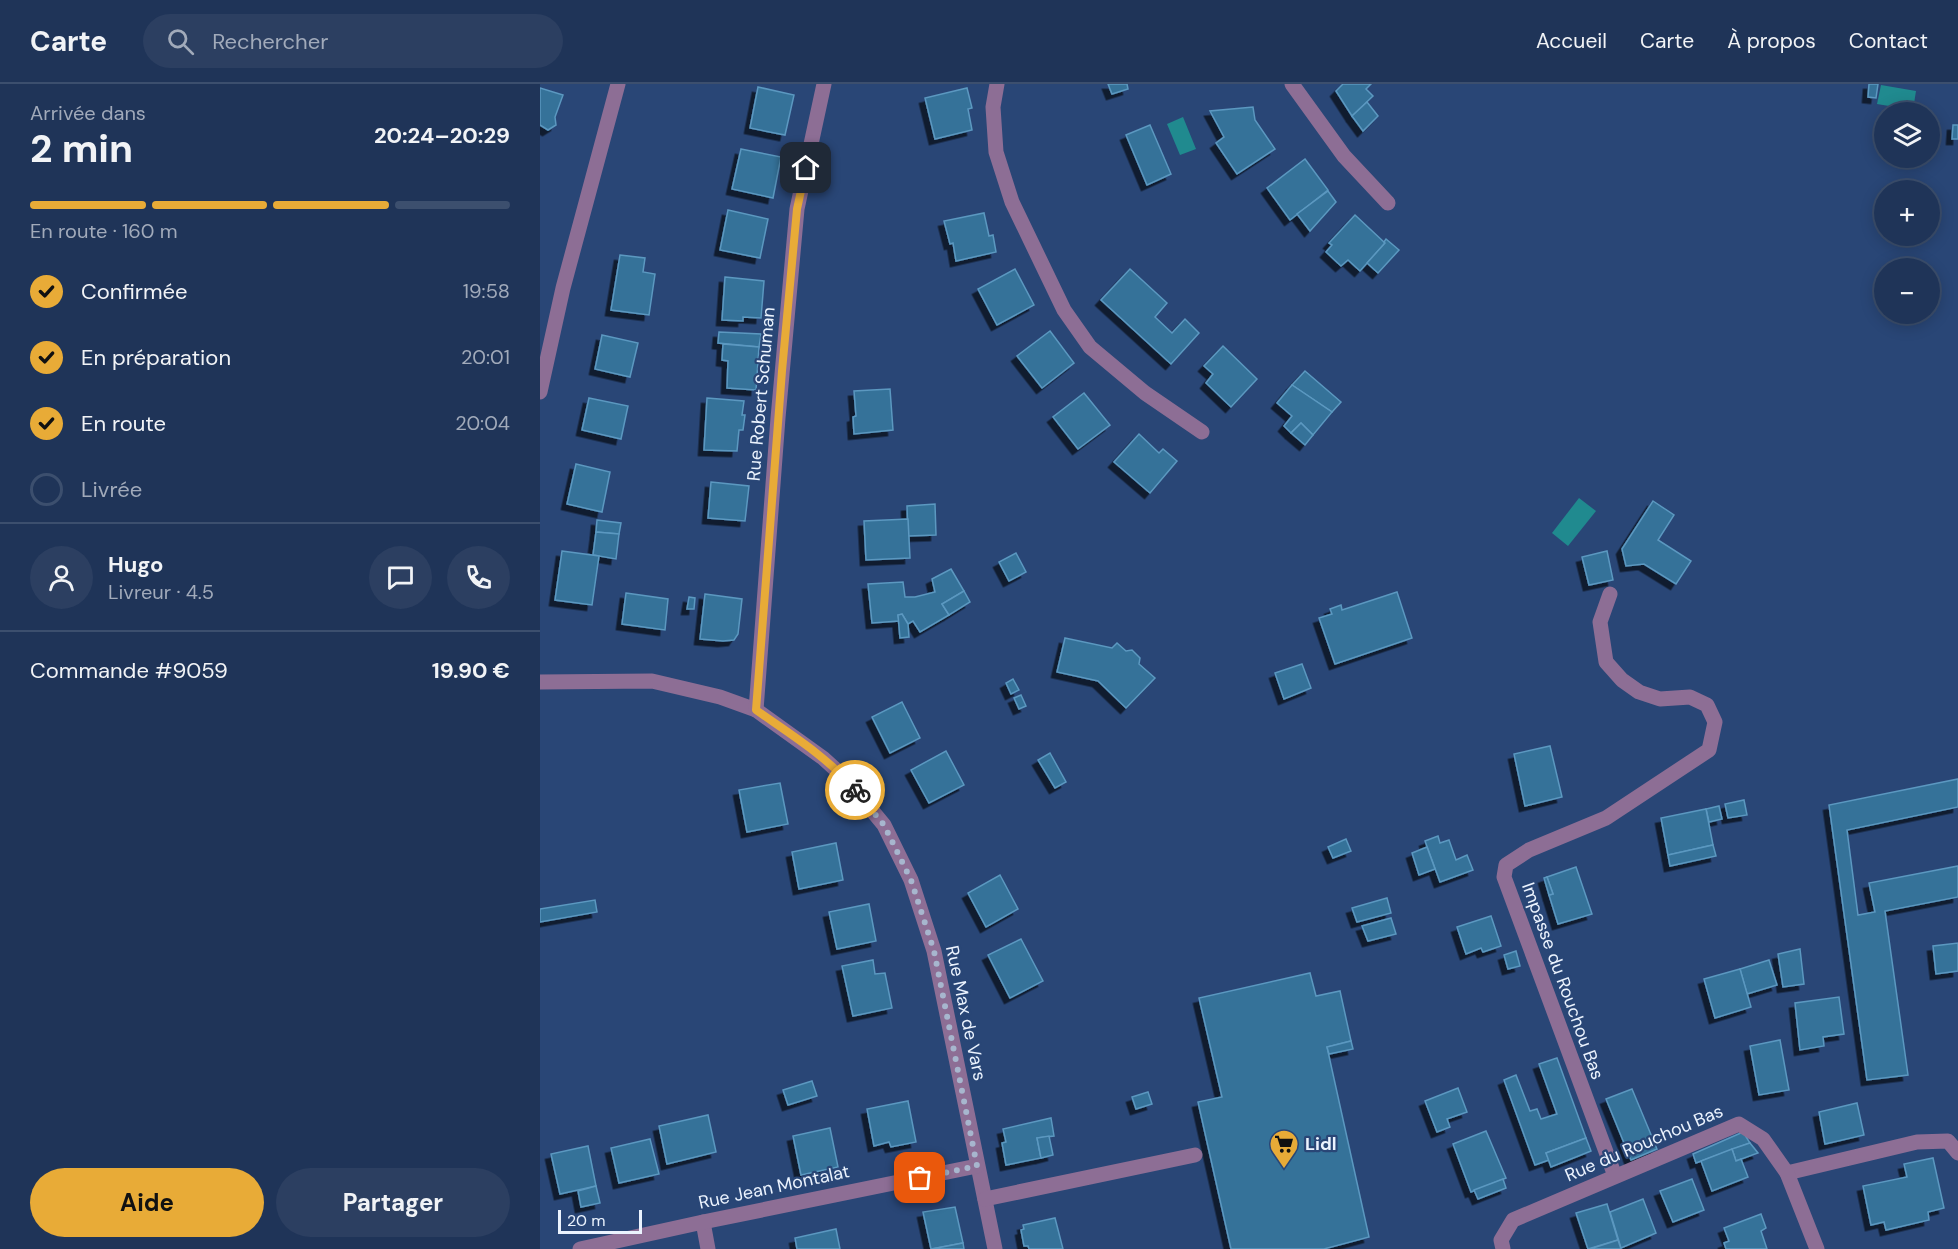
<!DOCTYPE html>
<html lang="fr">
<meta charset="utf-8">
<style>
body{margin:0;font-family:"DM Sans",sans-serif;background:#2c3f61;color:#f1f3f6;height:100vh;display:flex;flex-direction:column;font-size:22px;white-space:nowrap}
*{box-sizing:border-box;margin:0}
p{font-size:20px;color:#a1aaba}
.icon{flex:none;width:33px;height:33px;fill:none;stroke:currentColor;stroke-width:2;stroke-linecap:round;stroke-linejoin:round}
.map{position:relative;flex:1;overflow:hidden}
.panel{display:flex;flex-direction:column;background:#1f3458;width:540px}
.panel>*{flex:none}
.fabs{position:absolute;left:1334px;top:18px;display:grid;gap:12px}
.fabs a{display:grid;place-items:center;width:66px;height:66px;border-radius:50%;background:#1f3458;box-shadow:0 3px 15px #0003,0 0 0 2px #3c4f6e;font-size:30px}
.scale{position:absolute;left:18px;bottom:15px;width:84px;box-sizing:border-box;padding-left:6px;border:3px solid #ebf3fe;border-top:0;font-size:16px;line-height:21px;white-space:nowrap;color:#ebf3fe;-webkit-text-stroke:4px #294676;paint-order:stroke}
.pin{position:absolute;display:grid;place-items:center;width:51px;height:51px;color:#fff;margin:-26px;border-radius:12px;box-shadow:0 3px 9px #0006}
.courier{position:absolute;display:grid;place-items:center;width:60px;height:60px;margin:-30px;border:4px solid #e8ab37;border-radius:50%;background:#fff;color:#222;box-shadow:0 2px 8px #0007}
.head em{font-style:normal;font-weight:700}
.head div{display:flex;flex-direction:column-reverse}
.head{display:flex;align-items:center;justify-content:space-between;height:102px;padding:0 30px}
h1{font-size:39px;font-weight:700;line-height:45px}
.bar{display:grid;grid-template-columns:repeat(4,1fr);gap:9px 6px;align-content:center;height:72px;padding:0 30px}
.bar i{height:8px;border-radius:4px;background:#3c4f6e}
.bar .current{background:#e8ab37}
.bar p{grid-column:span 4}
.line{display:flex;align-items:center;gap:15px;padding:0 30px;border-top:2px solid #3c4f6e}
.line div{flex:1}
.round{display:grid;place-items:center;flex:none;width:63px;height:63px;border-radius:32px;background:#2c3f61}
ol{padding:0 30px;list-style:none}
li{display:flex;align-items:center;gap:18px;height:66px}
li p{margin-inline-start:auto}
li .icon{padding:6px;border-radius:50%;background:#e8ab37;color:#111;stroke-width:4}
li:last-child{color:#a1aaba}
li i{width:33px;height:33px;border:3px solid #3c4f6e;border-radius:50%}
.cta{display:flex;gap:12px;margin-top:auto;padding:12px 30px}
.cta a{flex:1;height:69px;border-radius:36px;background:#e8ab37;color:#111;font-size:24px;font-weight:700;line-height:69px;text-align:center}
.cta a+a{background:#2c3f61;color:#f1f3f6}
header{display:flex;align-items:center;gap:36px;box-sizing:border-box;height:84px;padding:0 30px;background:#1f3458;border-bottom:2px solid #3c4f6e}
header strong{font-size:28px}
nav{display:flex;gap:33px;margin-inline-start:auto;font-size:21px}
.search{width:420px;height:54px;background:#2c3f61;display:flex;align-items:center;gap:15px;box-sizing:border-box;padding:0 21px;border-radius:33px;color:#a1aaba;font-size:22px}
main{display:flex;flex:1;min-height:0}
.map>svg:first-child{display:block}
.water{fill:#208a8f}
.building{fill:#357299;stroke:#5b98c0;stroke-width:1.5;filter:url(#shadow)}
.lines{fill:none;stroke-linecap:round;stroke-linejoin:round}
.minor{stroke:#8d6e95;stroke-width:15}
.done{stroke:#a7b6ce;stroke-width:6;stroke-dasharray:0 10.8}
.route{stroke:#e8ab37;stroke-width:8}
.labels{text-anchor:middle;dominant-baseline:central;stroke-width:4.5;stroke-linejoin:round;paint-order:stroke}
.street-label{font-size:18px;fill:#ebf3fe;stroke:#294676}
.poi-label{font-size:18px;font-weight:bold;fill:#ebf3fe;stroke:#294676;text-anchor:start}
</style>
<header>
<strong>Carte</strong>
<div class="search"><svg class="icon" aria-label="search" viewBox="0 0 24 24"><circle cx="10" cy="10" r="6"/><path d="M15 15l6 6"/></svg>Rechercher</div>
<nav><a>Accueil</a><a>Carte</a><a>À propos</a><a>Contact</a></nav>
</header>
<main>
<section class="panel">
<div class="head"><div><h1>2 min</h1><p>Arrivée dans</p></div><em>20:24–20:29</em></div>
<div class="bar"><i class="current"></i><i class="current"></i><i class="current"></i><i></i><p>En route · 160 m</p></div>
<ol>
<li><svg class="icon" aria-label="check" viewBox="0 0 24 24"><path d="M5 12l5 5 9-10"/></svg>Confirmée<p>19:58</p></li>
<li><svg class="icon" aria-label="check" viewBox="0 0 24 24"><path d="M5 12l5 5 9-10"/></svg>En préparation<p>20:01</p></li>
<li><svg class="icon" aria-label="check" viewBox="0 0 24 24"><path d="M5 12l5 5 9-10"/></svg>En route<p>20:04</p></li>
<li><i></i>Livrée</li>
</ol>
<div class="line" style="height:108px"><a class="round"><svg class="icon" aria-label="person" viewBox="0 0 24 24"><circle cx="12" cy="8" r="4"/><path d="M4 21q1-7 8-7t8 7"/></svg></a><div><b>Hugo</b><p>Livreur · 4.5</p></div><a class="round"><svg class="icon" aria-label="chat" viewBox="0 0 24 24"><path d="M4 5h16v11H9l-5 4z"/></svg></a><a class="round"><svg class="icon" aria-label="phone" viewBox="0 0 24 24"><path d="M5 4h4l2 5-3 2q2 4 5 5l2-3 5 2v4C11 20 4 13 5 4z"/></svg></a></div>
<div class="line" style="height:78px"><div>Commande #9059</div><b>19.90 €</b></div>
<div class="cta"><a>Aide</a><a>Partager</a></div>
</section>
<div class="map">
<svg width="1418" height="1165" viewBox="0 0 1418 1165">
<defs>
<filter id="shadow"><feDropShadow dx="-5.5" dy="5.5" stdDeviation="0" flood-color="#0009"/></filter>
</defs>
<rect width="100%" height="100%" fill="#294676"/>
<g class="water">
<polygon points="1341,1 1376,7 1373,26 1337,20"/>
<polygon points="643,33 656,65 640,71 627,40"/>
<polygon points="1039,414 1056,427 1028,462 1012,449"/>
</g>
<g class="building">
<polygon points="568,0 587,0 588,5 572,10"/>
<polygon points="803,0 831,0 826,5 833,12 812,32 796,7"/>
<polygon points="1329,0 1338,0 1336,14 1328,13"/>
<polygon points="218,3 254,11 245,51 210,44"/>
<polygon points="0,4 23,11 15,33 16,41 8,46 0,41"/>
<polygon points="427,4 432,24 428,25 432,46 395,55 385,14"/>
<polygon points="827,18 838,32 823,47 812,32"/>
<polygon points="713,23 715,36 735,65 697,90 676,59 684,53 670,27"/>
<polygon points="610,41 631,90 607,101 586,51"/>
<polygon points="1413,41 1418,41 1418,55 1412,55"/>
<polygon points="201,65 241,73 233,114 192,105"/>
<polygon points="765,75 788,106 750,136 727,104"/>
<polygon points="788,107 796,118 770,147 757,130"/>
<polygon points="188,126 228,135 220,174 180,166"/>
<polygon points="444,129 449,152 453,151 456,168 416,177 413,159 410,160 404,137"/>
<polygon points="815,131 845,159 820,187 808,176 801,182 786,168 792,161 789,159"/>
<polygon points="846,155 859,166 838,189 827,179 845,159 844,158"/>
<polygon points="80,171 105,174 103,188 115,190 109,231 71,226"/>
<polygon points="475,185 494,221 457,241 438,205"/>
<polygon points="590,185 627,219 615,233 632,249 645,235 659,249 631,280 561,216"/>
<polygon points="185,193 224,197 221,234 203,233 203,237 182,236"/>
<polygon points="510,247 534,279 502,304 477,272"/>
<polygon points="179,248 221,250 219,263 178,259"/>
<polygon points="62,251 98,259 90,293 55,285"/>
<polygon points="183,260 219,263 216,306 187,304 188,277 182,276"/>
<polygon points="683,262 717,295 691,323 666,299 673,290 664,282"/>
<polygon points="765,287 801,318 792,328 752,301"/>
<polygon points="752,301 792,328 773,351 761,339 751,349 744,342 752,332 737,319"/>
<polygon points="350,305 353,346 314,350 313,333 316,332 314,307"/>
<polygon points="544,309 570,341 538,365 513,333"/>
<polygon points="49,314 88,322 81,355 42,346"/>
<polygon points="167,314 204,317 202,331 205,331 203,346 199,346 197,367 164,366"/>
<polygon points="761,339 773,351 765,361 751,349"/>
<polygon points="599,350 619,369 623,365 637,377 610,409 574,378"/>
<polygon points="36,380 70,388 62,428 27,420"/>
<polygon points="171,398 209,402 205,437 168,434"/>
<polygon points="1113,417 1134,431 1118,456 1151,477 1136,500 1104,480 1086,482 1082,465"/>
<polygon points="395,420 396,451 368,452 367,422"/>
<polygon points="368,435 370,474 326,476 324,437"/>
<polygon points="57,436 81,439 79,450 56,448"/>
<polygon points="56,448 79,450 76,475 53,471"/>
<polygon points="22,467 59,472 52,521 15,516"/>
<polygon points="1067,467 1073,496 1049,501 1042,473"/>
<polygon points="476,469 486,488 469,497 459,478"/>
<polygon points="411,485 424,507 402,520 409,531 380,548 373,537 368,540 362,530 358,531 359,537 332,539 328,500 363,498 365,513 375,513 395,508 392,495"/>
<polygon points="424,507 430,518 409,531 402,520"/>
<polygon points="857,508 872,554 795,580 779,534 792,530 790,525 801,521 802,526"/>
<polygon points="86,509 128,515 125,546 82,540"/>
<polygon points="165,510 202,515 198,550 194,556 183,557 160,555"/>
<polygon points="149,513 155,514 154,525 147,525"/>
<polygon points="362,530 368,540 369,553 360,554 358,531"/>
<polygon points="525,554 572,564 577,559 586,567 592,566 600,574 599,580 615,594 586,624 558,597 517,588"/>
<polygon points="762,580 771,604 744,615 735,589"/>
<polygon points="473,595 479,606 471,610 466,599"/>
<polygon points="481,611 486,622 479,625 474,614"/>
<polygon points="362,618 380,654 350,669 332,633"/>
<polygon points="1010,662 1022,713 985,722 974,670"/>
<polygon points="406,667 424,701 389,719 371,686"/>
<polygon points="510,669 526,698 515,704 498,676"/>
<polygon points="1418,695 1418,723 1307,746 1318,831 1335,828 1329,799 1418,782 1418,813 1345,827 1368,991 1327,996 1289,721"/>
<polygon points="240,699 248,740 207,748 199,706"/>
<polygon points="1204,716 1207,731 1188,734 1185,720"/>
<polygon points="1179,722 1182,735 1169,738 1166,725"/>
<polygon points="1166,725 1173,761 1128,771 1121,734"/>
<polygon points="898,752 900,759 909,756 916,776 927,771 933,786 900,798 885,757"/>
<polygon points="806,755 811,767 793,774 788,763"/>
<polygon points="296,759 303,796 259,805 252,768"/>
<polygon points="1173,761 1176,772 1130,782 1128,771"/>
<polygon points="887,763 895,785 879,791 872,769"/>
<polygon points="1036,783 1052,830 1018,840 1009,811 1013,810 1007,793"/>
<polygon points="460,791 478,825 446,843 428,809"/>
<polygon points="1007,793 1013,810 1009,811 1004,794"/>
<polygon points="847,814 851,829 817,838 812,824"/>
<polygon points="55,816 57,828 0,838 0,825"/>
<polygon points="329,820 336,857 297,865 289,828"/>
<polygon points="951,832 961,862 943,868 941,864 926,870 917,843"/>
<polygon points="851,834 856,850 828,857 822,842"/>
<polygon points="481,855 503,897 470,914 448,871"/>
<polygon points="1418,859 1418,887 1396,890 1393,862"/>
<polygon points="1260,865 1264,900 1243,903 1238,870"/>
<polygon points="976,867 980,882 968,885 964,871"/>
<polygon points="333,876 335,890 345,889 352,924 313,932 302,882"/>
<polygon points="1229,876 1237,901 1207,910 1200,885"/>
<polygon points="1200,885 1211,923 1175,934 1164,895"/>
<polygon points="770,889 776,912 800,907 811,957 787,963 829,1153 784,1165 691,1165 658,1018 682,1013 659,914"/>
<polygon points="1299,913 1304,950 1283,953 1284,962 1260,966 1255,919"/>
<polygon points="1240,956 1249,1006 1219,1011 1210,962"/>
<polygon points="811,957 813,965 789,970 787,963"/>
<polygon points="1017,974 1046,1054 1006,1069 1009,1076 995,1081 964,996 976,991 990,1027 997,1025 1001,1035 1017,1030 999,980"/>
<polygon points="272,997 277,1012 248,1021 243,1006"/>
<polygon points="918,1004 927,1028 907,1035 910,1043 897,1048 885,1017"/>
<polygon points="1092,1005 1117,1065 1091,1076 1066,1015"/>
<polygon points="608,1008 612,1020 596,1025 592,1013"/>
<polygon points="368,1017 376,1058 351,1063 349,1058 334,1062 327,1025"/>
<polygon points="1317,1019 1324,1051 1285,1060 1279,1028"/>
<polygon points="168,1031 176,1068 127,1080 119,1042"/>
<polygon points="511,1034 514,1052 497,1054 501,1074 466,1081 462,1059 466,1058 463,1045"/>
<polygon points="290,1044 298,1083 261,1091 253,1052"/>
<polygon points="946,1047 966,1094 931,1108 913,1060"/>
<polygon points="1203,1048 1210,1059 1156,1079 1153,1070"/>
<polygon points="509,1052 513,1071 501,1074 497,1054"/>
<polygon points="1046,1054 1051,1067 1011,1083 1006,1069"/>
<polygon points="110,1055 119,1090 79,1099 71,1064"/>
<polygon points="1210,1059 1218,1069 1196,1077 1192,1065"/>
<polygon points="48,1062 56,1102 20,1110 11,1070"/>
<polygon points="1192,1065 1196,1077 1201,1075 1208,1093 1172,1107 1161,1077"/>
<polygon points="1393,1074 1404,1124 1388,1128 1389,1136 1346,1146 1344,1138 1331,1141 1323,1102 1367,1093 1364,1080"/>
<polygon points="963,1095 966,1104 938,1115 934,1106"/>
<polygon points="1152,1095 1164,1126 1133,1138 1120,1107"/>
<polygon points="56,1102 60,1119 41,1123 38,1107"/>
<polygon points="1103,1115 1116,1149 1081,1164 1070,1128"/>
<polygon points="1067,1120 1078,1156 1048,1165 1036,1129"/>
<polygon points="415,1123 423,1159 391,1165 383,1128"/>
<polygon points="1221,1130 1226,1144 1221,1147 1227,1165 1186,1165 1184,1159 1189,1157 1184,1144"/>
<polygon points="515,1134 523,1165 489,1165 488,1162 484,1162 481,1146 484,1145 483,1141"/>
<polygon points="296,1145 300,1165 257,1165 255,1154"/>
<polygon points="1078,1156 1081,1165 1050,1165"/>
<polygon points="423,1159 424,1165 392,1165"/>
</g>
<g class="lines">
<g class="minor">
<polyline points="457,0 453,23 456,68 472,118 524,226 550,263 605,309 662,348"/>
<polyline points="752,0 804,72 848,119"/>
<polyline points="0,308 23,204 78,0"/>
<polyline points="1070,510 1060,538 1066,578 1082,596 1099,608 1120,615 1150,613 1167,621 1175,638 1169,666 1066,734 989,766 966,781 964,793 1075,1092"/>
<polyline points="0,598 112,597 180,613 216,626 283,674 305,694 344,741 371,796 394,867 455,1165"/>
<polyline points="216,626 238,334 257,125 284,0"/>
<polyline points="1247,1089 1377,1058 1408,1057 1418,1069"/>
<polyline points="445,1115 655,1071"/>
<polyline points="163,1138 168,1165"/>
<polyline points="40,1165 163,1138 437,1082"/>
<polyline points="963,1165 961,1156 973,1136 1199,1040 1223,1055 1247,1089 1277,1165"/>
</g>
</g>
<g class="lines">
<polyline class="done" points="315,706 344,741 371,796 394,867 437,1082 380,1094"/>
<path class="route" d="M266 84 257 125 242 287 216 626C250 650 288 673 315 706"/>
</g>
<defs>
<g id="supermarket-pin" transform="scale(1.5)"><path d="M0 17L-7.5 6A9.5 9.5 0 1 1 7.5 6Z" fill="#e8ab37" stroke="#294676"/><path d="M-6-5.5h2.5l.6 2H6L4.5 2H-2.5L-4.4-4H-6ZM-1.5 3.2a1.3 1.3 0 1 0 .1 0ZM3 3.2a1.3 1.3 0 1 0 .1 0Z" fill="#111"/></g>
</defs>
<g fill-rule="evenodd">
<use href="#supermarket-pin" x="744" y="1060"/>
</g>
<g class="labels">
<g class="street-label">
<text transform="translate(221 310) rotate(-85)">Rue Robert Schuman</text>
<text transform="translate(1023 897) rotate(70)">Impasse du Rouchou Bas</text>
<text transform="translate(426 929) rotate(78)">Rue Max de Vars</text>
<text transform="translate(1104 1059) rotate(-23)">Rue du Rouchou Bas</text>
<text transform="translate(234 1103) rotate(-12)">Rue Jean Montalat</text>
</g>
<g class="poi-label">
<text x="765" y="1060">Lidl</text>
</g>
</g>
</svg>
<div class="fabs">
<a><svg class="icon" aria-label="layers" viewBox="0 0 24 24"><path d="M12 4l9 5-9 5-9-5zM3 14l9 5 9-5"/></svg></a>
<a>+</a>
<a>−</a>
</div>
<div class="scale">20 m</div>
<div class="pin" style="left:380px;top:1094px;background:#ea580c"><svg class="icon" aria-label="bag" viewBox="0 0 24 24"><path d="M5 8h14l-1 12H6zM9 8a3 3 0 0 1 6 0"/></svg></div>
<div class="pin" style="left:266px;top:84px;background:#1f2937"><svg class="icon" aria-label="home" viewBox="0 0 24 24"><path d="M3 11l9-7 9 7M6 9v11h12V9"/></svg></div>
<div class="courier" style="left:315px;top:706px"><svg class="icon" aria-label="bike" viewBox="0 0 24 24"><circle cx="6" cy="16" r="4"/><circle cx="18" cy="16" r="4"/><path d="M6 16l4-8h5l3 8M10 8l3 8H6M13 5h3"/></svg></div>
</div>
</main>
